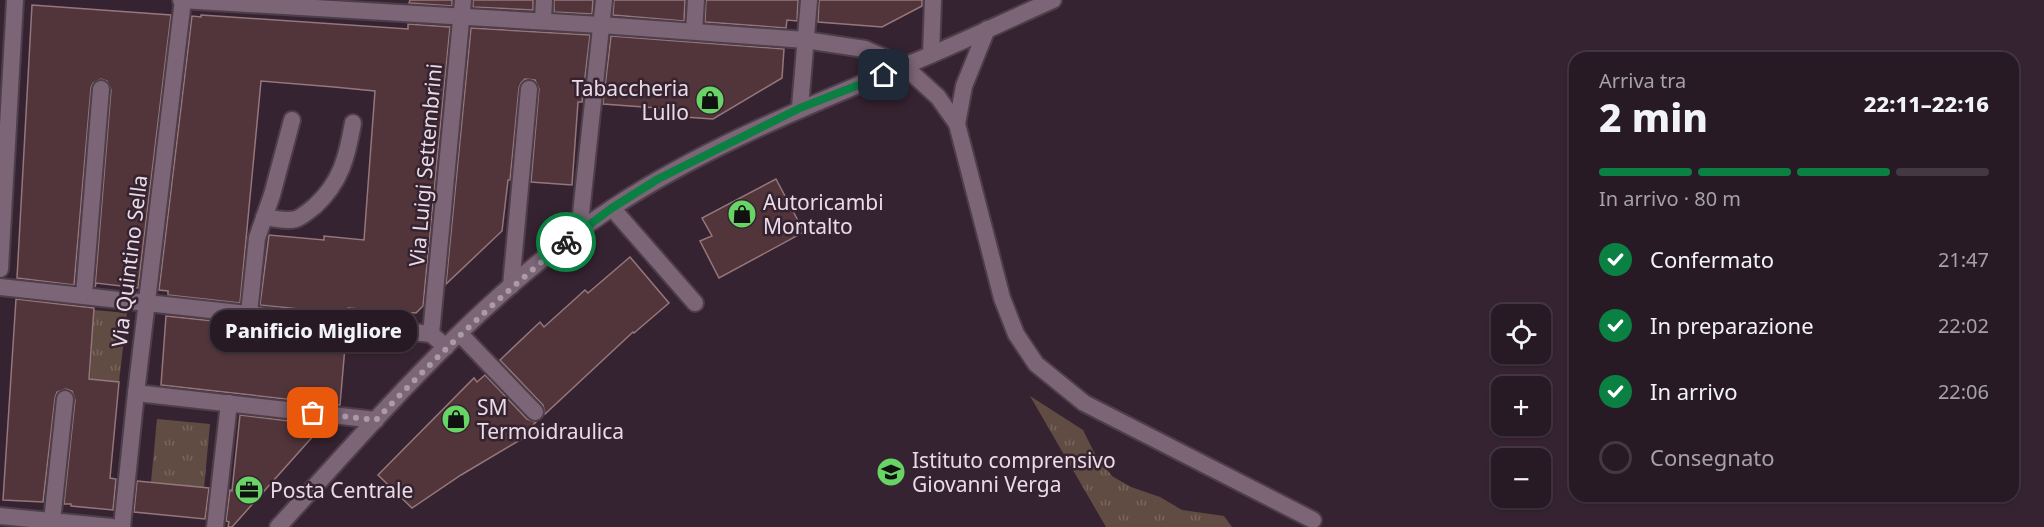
<!DOCTYPE html>
<html lang="it">
<meta charset="utf-8">
<style>
body{margin:0;font-family:"Noto Sans",sans-serif;background:#342732;color:#f1f3f6;height:100vh;display:flex;flex-direction:column;font-size:22px;white-space:nowrap}
*{box-sizing:border-box;margin:0}
p{font-size:20px;color:#a5a1a7}
.icon{flex:none;width:33px;height:33px;fill:none;stroke:currentColor;stroke-width:2;stroke-linecap:round;stroke-linejoin:round}
.map{position:relative;flex:1;overflow:hidden}
.side{position:absolute;left:1569px;top:52px;width:450px;height:450px;display:flex;flex-direction:column;background:#281a25;border-radius:18px;box-shadow:0 2px 4px #0004,0 0 0 2px #443842}
.side>*{flex:none}
.fabs{position:absolute;left:1491px;top:304px;display:grid;gap:12px}
.fabs a{display:grid;place-items:center;width:60px;height:60px;border-radius:12px;background:#281a25;box-shadow:0 2px 4px #0004,0 0 0 2px #443842;font-size:30px}
.pin{position:absolute;display:grid;place-items:center;width:51px;height:51px;color:#fff;margin:-26px;border-radius:12px;box-shadow:0 3px 9px #0006}
.courier{position:absolute;display:grid;place-items:center;width:60px;height:60px;margin:-30px;border:4px solid #0b8043;border-radius:50%;background:#fff;color:#222;box-shadow:0 2px 8px #0007}
.bubble{position:absolute;height:42px;border-radius:18px;background:#281a25;box-shadow:0 2px 4px #0004,0 0 0 2px #443842;font-size:20px;font-weight:800;line-height:42px;text-align:center}
.overview em{font-style:normal;font-weight:800}
.overview div{display:flex;flex-direction:column-reverse}
.overview{display:flex;align-items:center;justify-content:space-between;height:102px;padding:0 30px}
h1{font-size:39px;font-weight:800;line-height:45px}
.bar{display:grid;grid-template-columns:repeat(4,1fr);gap:9px 6px;align-content:center;height:72px;padding:0 30px}
.bar i{height:8px;border-radius:4px;background:#443842}
.bar .current{background:#0b8043}
.bar p{grid-column:span 4}
ol{padding:0 30px;list-style:none}
li{display:flex;align-items:center;gap:18px;height:66px}
li p{margin-inline-start:auto}
li .icon{padding:6px;border-radius:50%;background:#0b8043;color:#fff;stroke-width:4}
li:last-child{color:#a5a1a7}
li i{width:33px;height:33px;border:3px solid #443842;border-radius:50%}
.map>svg:first-child{display:block}
.grass{fill:url(#grass-tufts)}
.building{fill:#51353a;stroke:#95777b;stroke-width:1.5}
.lines{fill:none;stroke-linecap:round;stroke-linejoin:round}
.minor-casing{stroke:#4e3e4a;stroke-width:20}
.tertiary-casing{stroke:#4e3e4a;stroke-width:20}
.minor{stroke:#7b6576;stroke-width:16}
.tertiary{stroke:#7b6576;stroke-width:16}
.done{stroke:#aa9ba7;stroke-width:6;stroke-dasharray:0 10.8}
.route{stroke:#0b8043;stroke-width:8}
.labels{text-anchor:middle;dominant-baseline:central;stroke-width:5;stroke-linejoin:round;paint-order:stroke}
.poi-label{font-size:21px;fill:#e9dce6;stroke:#362331;text-anchor:start}
.street-label{font-size:21px;fill:#e9dce6;stroke:#362331}
</style>
<div class="map">
<svg width="2044" height="527" viewBox="0 0 2044 527">
<defs>
<pattern id="grass-tufts" width="24" height="20" patternUnits="userSpaceOnUse" patternTransform="scale(1.5)"><rect width="24" height="20" fill="#614c43"/><path d="M3 7l-1-3M5 7V3M7 7l1-3M15 17l-1-3M17 17v-4M19 17l1-3" fill="none" stroke="#78655e"/></pattern>
</defs>
<rect width="100%" height="100%" fill="#362331"/>
<g class="grass">
<polygon points="94,310 127,313 119,382 90,379"/>
<polygon points="1030,396 1083,430 1094,452 1112,476 1131,487 1160,497 1182,510 1224,516 1232,527 1106,527"/>
<polygon points="157,419 210,424 204,488 151,482"/>
</g>
<g class="building">
<polygon points="410,0 452,0 452,6 409,3"/>
<polygon points="473,0 533,0 533,10 473,7"/>
<polygon points="554,0 593,0 592,14 554,12"/>
<polygon points="614,0 685,0 684,21 613,15"/>
<polygon points="706,0 798,0 797,21 787,20 786,28 705,22"/>
<polygon points="819,0 922,0 922,6 882,27 818,22"/>
<polygon points="32,5 171,15 138,288 96,283 95,287 111,90 107,81 101,79 93,83 91,88 74,285 17,278"/>
<polygon points="201,15 408,29 408,24 450,27 423,306 416,313 348,308 348,314 260,305 269,235 324,240 324,236 364,240 375,91 334,87 261,81 240,303 168,295 168,291 159,290 192,16 201,17"/>
<polygon points="471,28 590,35 582,102 578,102 572,185 531,182 539,89 535,80 525,79 521,83 519,88 510,180 508,180 502,231 446,284"/>
<polygon points="611,36 784,49 782,78 713,119 670,116 671,109 603,104"/>
<polygon points="776,179 804,232 719,278 700,241 712,236 702,218"/>
<polygon points="630,257 669,303 634,333 633,332 545,414 543,405 500,360 540,322 544,327 585,290 588,293"/>
<polygon points="16,299 94,308 89,379 119,382 110,478 116,479 113,510 71,506 71,504 64,504 75,400 72,391 66,389 57,392 55,398 43,502 3,500"/>
<polygon points="166,316 346,335 340,405 161,385"/>
<polygon points="485,375 527,419 536,422 527,431 530,434 461,475 412,508 378,475 474,378 477,382"/>
<polygon points="240,415 323,425 232,527 228,527 229,522 226,521 230,490 232,491"/>
<polygon points="137,481 209,488 205,519 134,512"/>
</g>
<g class="lines">
<g class="minor-casing">
<g id="minor">
<polyline points="181,0 601,25 805,40 865,49 904,66 938,97 957,124 1002,298 1016,334 1036,364 1084,403 1313,520"/>
<polyline points="543,21 544,0"/>
<polyline points="694,31 696,0"/>
<polyline points="931,55 933,0"/>
<polyline points="800,108 809,0"/>
<polyline points="957,124 964,86 987,29"/>
<polyline points="612,208 695,303"/>
<path d="M264 217C274 218 286 222 296 219 302 217 310 210 315 206 341 182 347 157 353 123"/>
<polyline points="579,232 604,0"/>
<polyline points="0,269 15,0"/>
<polyline points="511,286 529,89"/>
<polyline points="0,287 431,334"/>
<polyline points="84,295 101,89"/>
<polyline points="249,313 257,238 272,195 292,120"/>
<polyline points="460,334 535,412"/>
<polyline points="136,393 376,420"/>
<polyline points="0,516 112,527"/>
<polyline points="52,521 65,399"/>
<polyline points="215,527 229,403"/>
</g>
</g>
<g class="tertiary-casing">
<g id="tertiary">
<polyline points="446,347 431,334 463,0"/>
<polyline points="122,527 136,393 183,0"/>
<path d="M278 527C381 414 483 293 612 208 703 148 805 107 904 66 954 46 1003 22 1053 0"/>
</g>
</g>
<use href="#minor" class="minor"/>
<use href="#tertiary" class="tertiary"/>
</g>
<g class="lines">
<path class="done" d="M313 413 376 420C436 357 498 297 566 242"/>
<polyline class="route" points="566,242 612,208 658,179 800,108 884,75"/>
</g>
<defs>
<g id="shop-disc" transform="scale(1.5)"><circle r="9.5" fill="#68d465" stroke="#362331"/><path d="M-5-2.5h2.3a2.7 3.5 0 0 1 5.4 0H5L5.5 6h-11ZM-1.5-2.5h3a1.5 2.3 0 0 0-3 0Z" fill="#111"/></g>
<g id="school-disc" transform="scale(1.5)"><circle r="9.5" fill="#68d465" stroke="#362331"/><path d="M0-5L7-2L0 1L-7-2ZM-4 1L0 2.5L4 1V4Q0 6-4 4Z" fill="#111"/></g>
<g id="office-disc" transform="scale(1.5)"><circle r="9.5" fill="#68d465" stroke="#362331"/><path d="M-6-3h4V-5.5h4V-3h4V5H-6ZM-1-4.5V-3h2v-1.5ZM-6 0V1H6V0Z" fill="#111"/></g>
</defs>
<g fill-rule="evenodd">
<use href="#shop-disc" x="710" y="100"/>
<use href="#shop-disc" x="742" y="214"/>
<use href="#shop-disc" x="456" y="419"/>
<use href="#school-disc" x="891" y="472"/>
<use href="#office-disc" x="249" y="490"/>
</g>
<g class="labels">
<g class="poi-label">
<text x="689" y="88" text-anchor="end">Tabaccheria<tspan x="689" dy="24">Lullo</tspan></text>
<text x="763" y="202">Autoricambi<tspan x="763" dy="24">Montalto</tspan></text>
<text x="477" y="407">SM<tspan x="477" dy="24">Termoidraulica</tspan></text>
<text x="912" y="460">Istituto comprensivo<tspan x="912" dy="24">Giovanni Verga</tspan></text>
<text x="270" y="490">Posta Centrale</text>
</g>
<g class="street-label">
<text transform="translate(425 165) rotate(-85)">Via Luigi Settembrini</text>
<text transform="translate(129 261) rotate(-83)">Via Quintino Sella</text>
</g>
</g>
</svg>
<div class="fabs">
<a><svg class="icon" aria-label="locate" viewBox="0 0 24 24"><circle cx="12" cy="12" r="6"/><path d="M12 2v4M12 18v4M2 12h4M18 12h4"/></svg></a>
<a>+</a>
<a>−</a>
</div>
<div class="pin" style="left:313px;top:413px;background:#ea580c"><svg class="icon" aria-label="bag" viewBox="0 0 24 24"><path d="M5 8h14l-1 12H6zM9 8a3 3 0 0 1 6 0"/></svg></div>
<div class="pin" style="left:884px;top:75px;background:#1f2937"><svg class="icon" aria-label="home" viewBox="0 0 24 24"><path d="M3 11l9-7 9 7M6 9v11h12V9"/></svg></div>
<div class="courier" style="left:566px;top:242px"><svg class="icon" aria-label="bike" viewBox="0 0 24 24"><circle cx="6" cy="16" r="4"/><circle cx="18" cy="16" r="4"/><path d="M6 16l4-8h5l3 8M10 8l3 8H6M13 5h3"/></svg></div>
<div class="bubble" style="left:210px;top:310px;width:207px">Panificio Migliore</div>
<section class="side">
<div class="overview"><div><h1>2 min</h1><p>Arriva tra</p></div><em>22:11–22:16</em></div>
<div class="bar"><i class="current"></i><i class="current"></i><i class="current"></i><i></i><p>In arrivo · 80 m</p></div>
<ol>
<li><svg class="icon" aria-label="check" viewBox="0 0 24 24"><path d="M5 12l5 5 9-10"/></svg>Confermato<p>21:47</p></li>
<li><svg class="icon" aria-label="check" viewBox="0 0 24 24"><path d="M5 12l5 5 9-10"/></svg>In preparazione<p>22:02</p></li>
<li><svg class="icon" aria-label="check" viewBox="0 0 24 24"><path d="M5 12l5 5 9-10"/></svg>In arrivo<p>22:06</p></li>
<li><i></i>Consegnato</li>
</ol>
</section>
</div>
